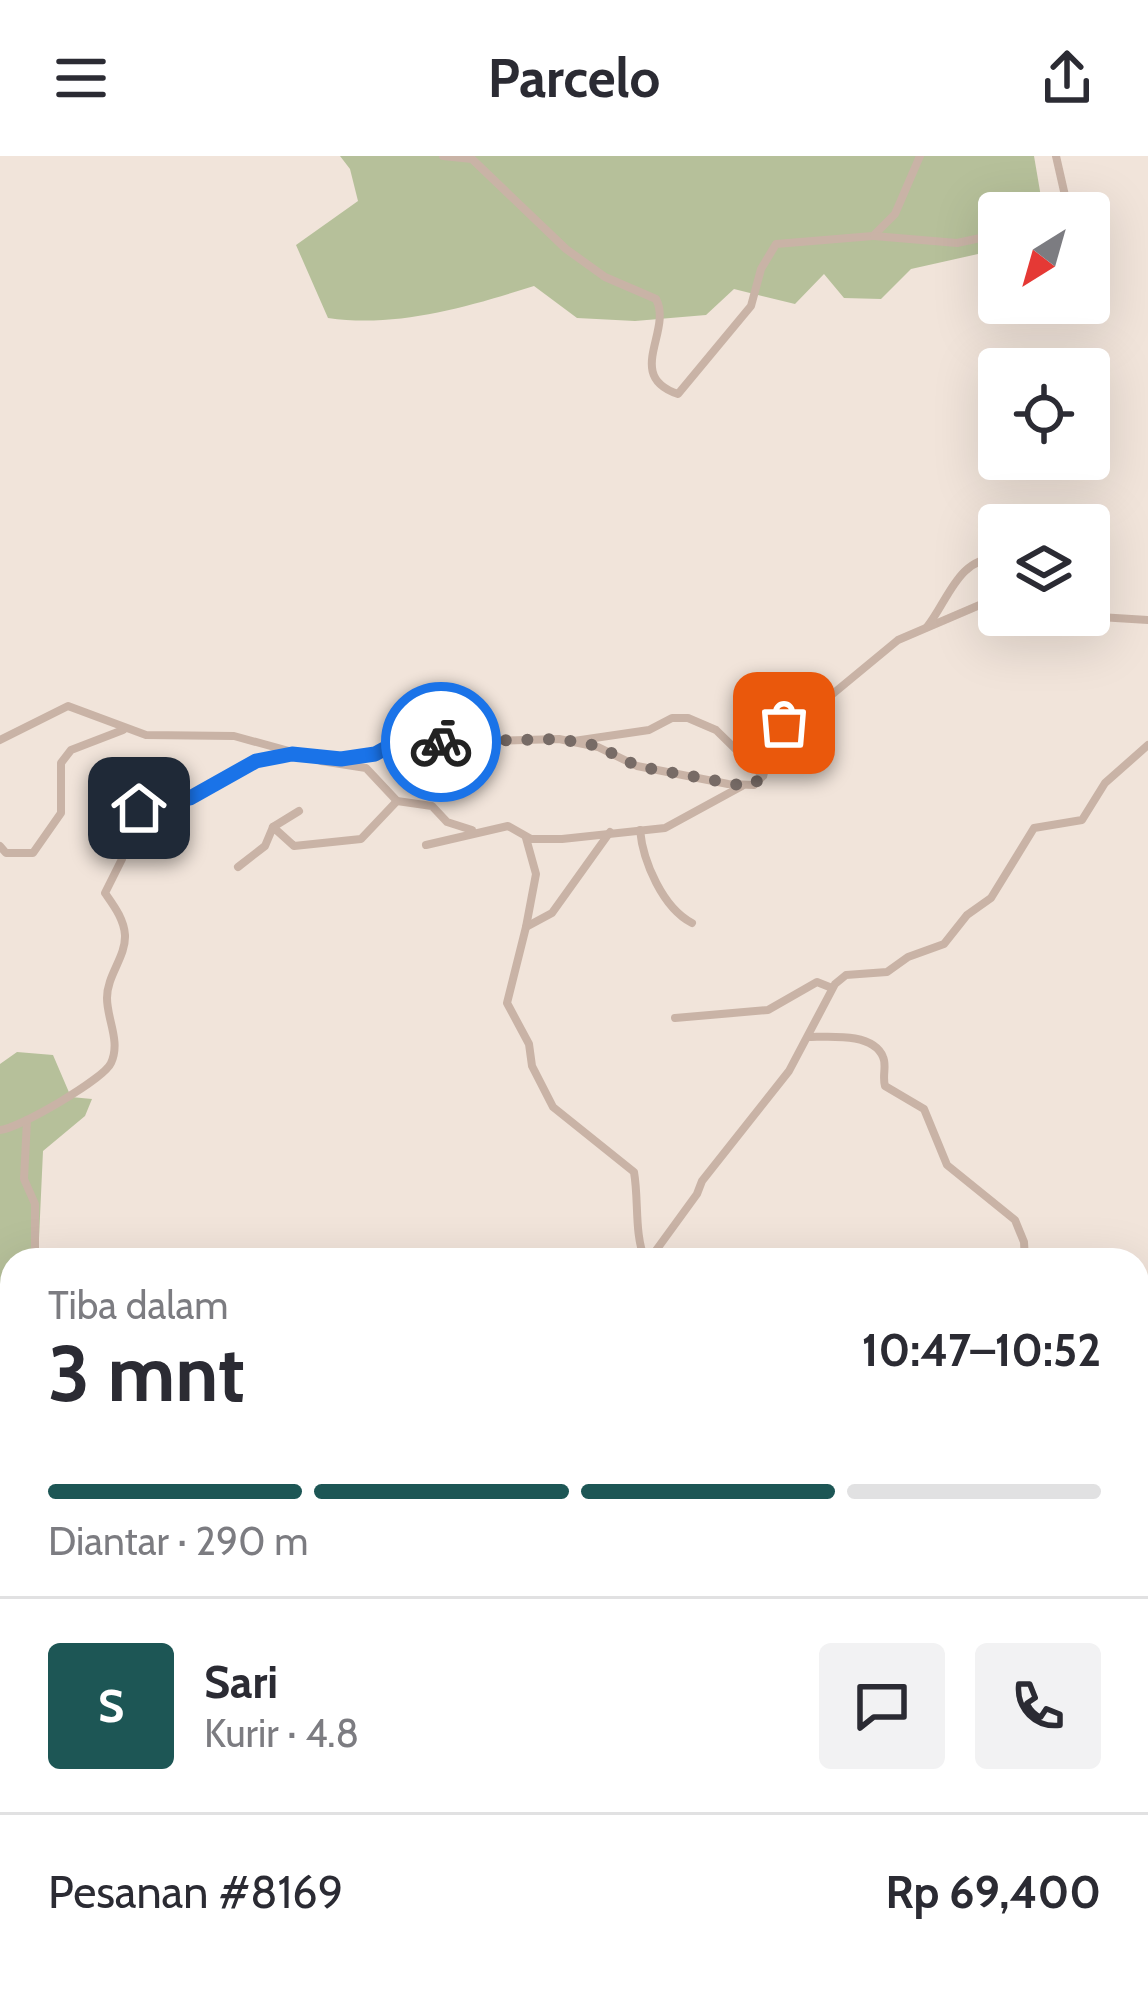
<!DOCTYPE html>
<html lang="id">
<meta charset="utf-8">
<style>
body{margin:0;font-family:Cabin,sans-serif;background:#f2f2f3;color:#2b2b33;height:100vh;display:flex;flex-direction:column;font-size:45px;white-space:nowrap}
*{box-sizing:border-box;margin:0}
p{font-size:39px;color:#7c7c81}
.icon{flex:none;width:66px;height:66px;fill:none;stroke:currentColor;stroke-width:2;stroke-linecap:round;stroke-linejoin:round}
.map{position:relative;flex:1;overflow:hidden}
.panel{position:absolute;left:0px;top:1092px;width:1149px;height:747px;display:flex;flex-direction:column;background:#fff;border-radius:36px 36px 0 0;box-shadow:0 12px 48px #0002}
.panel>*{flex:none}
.needle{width:78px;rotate:217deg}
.fabs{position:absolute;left:978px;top:36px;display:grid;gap:24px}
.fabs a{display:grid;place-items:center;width:132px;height:132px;border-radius:12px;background:#fff;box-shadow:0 12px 48px #0002;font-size:60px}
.pin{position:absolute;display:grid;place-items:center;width:102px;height:102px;color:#fff;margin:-51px;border-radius:24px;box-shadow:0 6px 18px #0006}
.courier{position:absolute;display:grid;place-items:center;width:120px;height:120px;margin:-60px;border:9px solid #1a73e8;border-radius:50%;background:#fff;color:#222;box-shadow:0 3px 15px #0007}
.summary em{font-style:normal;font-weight:700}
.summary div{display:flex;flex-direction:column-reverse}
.summary{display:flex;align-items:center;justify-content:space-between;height:204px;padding:0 48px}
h1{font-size:78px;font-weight:700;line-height:90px}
.bar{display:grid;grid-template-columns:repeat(4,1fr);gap:18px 12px;align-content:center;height:144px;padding:0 48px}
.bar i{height:15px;border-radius:9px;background:#e1e1e2}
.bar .on{background:#1d5655}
.bar p{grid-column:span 4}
.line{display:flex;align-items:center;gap:30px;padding:0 48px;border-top:3px solid #e1e1e2}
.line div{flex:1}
.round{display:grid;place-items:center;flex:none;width:126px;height:126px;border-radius:12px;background:#f2f2f3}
header{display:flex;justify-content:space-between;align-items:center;height:156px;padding:0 48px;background:#fff;font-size:54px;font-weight:700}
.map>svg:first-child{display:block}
.green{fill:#b6c09a}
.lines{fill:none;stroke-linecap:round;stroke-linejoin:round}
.street{stroke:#c9b3a6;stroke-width:8}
.done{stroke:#776b66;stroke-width:12;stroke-dasharray:0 21.6}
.route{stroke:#1a73e8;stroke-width:15}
</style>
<header><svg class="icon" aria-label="menu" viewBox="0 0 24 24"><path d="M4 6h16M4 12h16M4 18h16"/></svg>Parcelo<svg class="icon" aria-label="share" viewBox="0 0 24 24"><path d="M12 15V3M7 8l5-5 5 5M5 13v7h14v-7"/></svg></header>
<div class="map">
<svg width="1148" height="1838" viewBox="0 0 1148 1838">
<rect width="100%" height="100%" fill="#f1e4da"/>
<g class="green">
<path d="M340 0H1034L1041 41 1032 57H999V83L978 98 911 113 881 143 844 142 824 118 795 148 734 133 706 159 635 165 577 162 534 130C467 151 397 172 328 162L296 89 358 45 350 13Z"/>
<polygon points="17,896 53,899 71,941 92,943 85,960 43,995 38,1104 12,1104 12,1827 300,1827 298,1838 0,1838 0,908"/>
</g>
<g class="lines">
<g class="street">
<path d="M443 0 472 3 566 93 605 121 656 143C673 175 624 220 678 238L751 150 761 113 776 88 873 80 895 58 920 0"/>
<polyline points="1056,0 1066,44 1059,57"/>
<polyline points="874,80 957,87 999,78"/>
<polyline points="1067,459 1148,464"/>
<path d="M927 471C949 443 958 401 999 402"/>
<polyline points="0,584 68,550 146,579 234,580 318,603 375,598 406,581 449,586 559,583 598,591 637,610 728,628 754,629 763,620 775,581 797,556 829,541 898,484 982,448 999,447"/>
<polyline points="574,585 649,574 672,562 688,562 716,574 763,620"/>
<polyline points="321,605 366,612 397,645 432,650 447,666 472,674"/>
<polyline points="273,671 299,655"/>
<path d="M640 674C643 706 663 752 692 767"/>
<path d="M610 676 552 757 526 771 507 847 529 888 532 910 553 951 634 1016C639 1045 634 1077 645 1104"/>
<polyline points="426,689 508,670 531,683 562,683 665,672 742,630"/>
<polyline points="0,690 6,697 33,697 61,657 61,607 71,594 123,574"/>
<polyline points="238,711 265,690 273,671 294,690 361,683 397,645"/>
<polyline points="526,771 536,718 526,682"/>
<polyline points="675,862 768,854 817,826 832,832"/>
<path d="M808 881C828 881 873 876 883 901 887 909 882 920 885 930L924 953 947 1009 1015 1064 1024 1086 1025 1104"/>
<polyline points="27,964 24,1023 35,1048 35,1104"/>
<path d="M0 974C18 973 104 923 111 907 121 885 107 864 107 842 107 819 126 801 125 779 124 763 114 750 105 737L122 703 110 671 113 665 138 652 202 638 256 605 290 598"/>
<polyline points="649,1104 697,1038 702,1025 789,915 835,828 846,819 887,816 908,801 944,788 967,759 991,742 1034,672 1082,664 1105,627 1148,589"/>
<polyline points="304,1827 312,1838"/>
<polyline points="886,1838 888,1827"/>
<polyline points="921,1838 924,1827"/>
</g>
</g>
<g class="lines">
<polyline class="done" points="441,586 560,583 598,590 637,610 744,630 760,624 784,567"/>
<polyline class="route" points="139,652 190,642 256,605 292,598 341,603 375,598 406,581 441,586"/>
</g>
</svg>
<div class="fabs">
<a><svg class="needle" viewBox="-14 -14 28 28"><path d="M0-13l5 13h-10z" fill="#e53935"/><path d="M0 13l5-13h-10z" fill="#7c7c81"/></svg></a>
<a><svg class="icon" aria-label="locate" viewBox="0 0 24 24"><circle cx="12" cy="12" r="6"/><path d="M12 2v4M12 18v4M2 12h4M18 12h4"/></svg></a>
<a><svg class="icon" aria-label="layers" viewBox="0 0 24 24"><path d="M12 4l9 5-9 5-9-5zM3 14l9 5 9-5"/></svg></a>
</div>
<div class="pin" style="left:784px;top:567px;background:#ea580c"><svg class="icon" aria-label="bag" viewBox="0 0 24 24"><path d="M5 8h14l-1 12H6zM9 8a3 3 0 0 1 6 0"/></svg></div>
<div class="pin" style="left:139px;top:652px;background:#1f2937"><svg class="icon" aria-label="home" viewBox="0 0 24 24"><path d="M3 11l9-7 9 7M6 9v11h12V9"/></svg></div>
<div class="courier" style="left:441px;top:586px"><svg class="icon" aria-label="bike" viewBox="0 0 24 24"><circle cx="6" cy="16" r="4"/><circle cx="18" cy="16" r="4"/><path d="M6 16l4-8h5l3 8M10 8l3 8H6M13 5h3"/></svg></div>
<section class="panel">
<div class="summary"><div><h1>3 mnt</h1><p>Tiba dalam</p></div><em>10:47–10:52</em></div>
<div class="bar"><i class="on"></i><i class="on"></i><i class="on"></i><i></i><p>Diantar · 290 m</p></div>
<div class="line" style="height:216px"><b class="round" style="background:#1d5655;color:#fff">S</b><div><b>Sari</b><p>Kurir · 4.8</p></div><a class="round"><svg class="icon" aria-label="chat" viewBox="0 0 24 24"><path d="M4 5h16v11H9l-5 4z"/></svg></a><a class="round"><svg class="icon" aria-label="phone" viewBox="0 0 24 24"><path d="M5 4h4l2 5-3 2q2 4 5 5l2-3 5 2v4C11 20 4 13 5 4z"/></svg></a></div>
<div class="line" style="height:156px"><div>Pesanan #8169</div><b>Rp 69,400</b></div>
</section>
</div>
